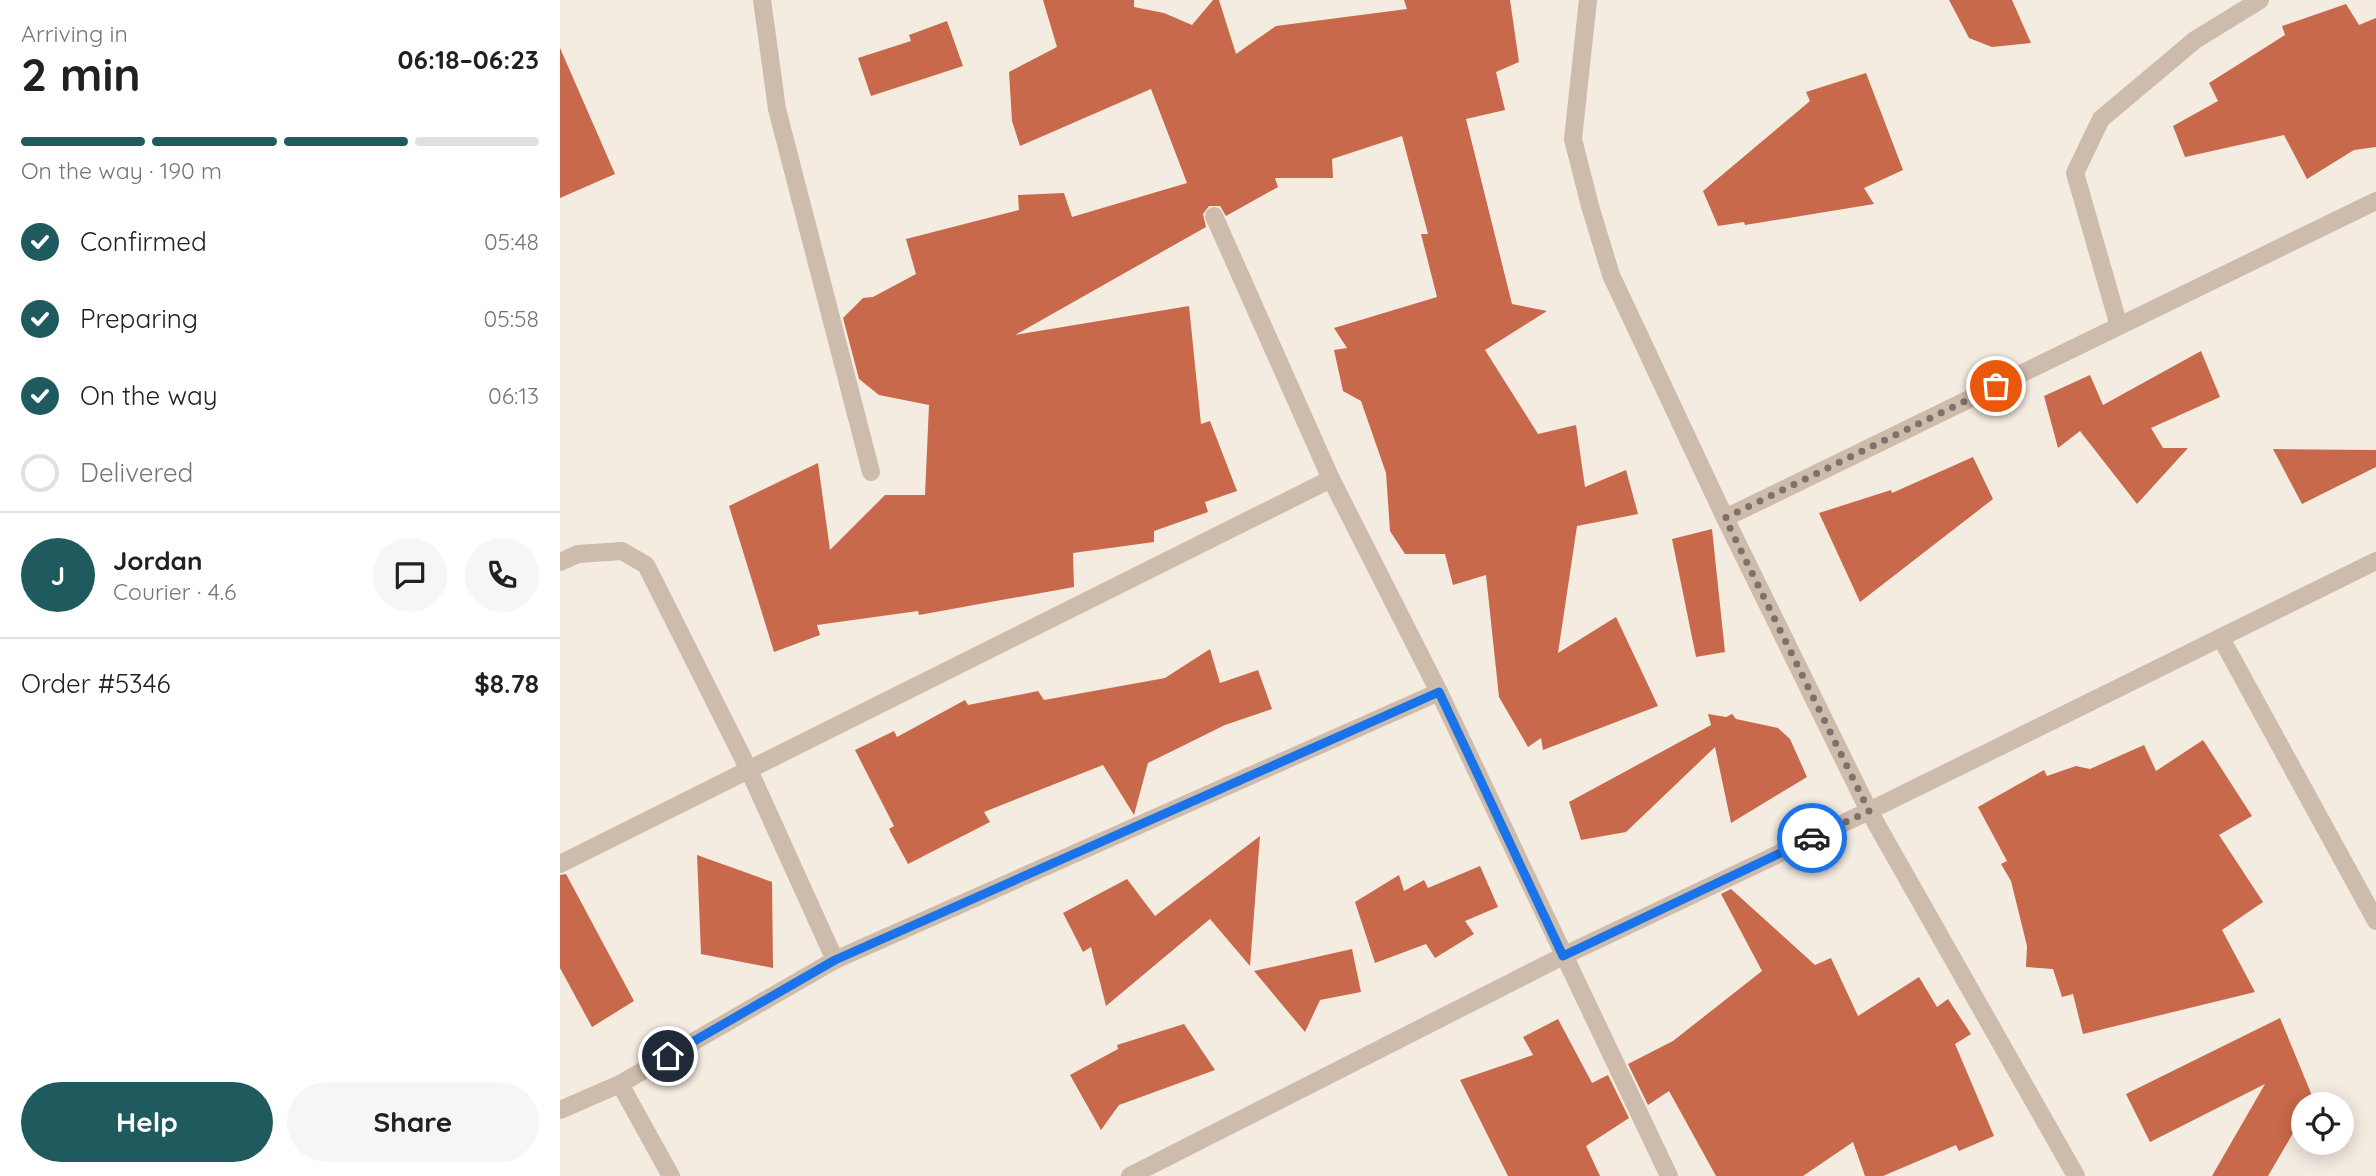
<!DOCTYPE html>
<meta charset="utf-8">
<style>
body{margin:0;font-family:Quicksand,sans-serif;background:#f6f6f6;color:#202124;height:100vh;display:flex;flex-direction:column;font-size:26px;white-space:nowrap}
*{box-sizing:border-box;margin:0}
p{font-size:23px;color:#757577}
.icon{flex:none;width:38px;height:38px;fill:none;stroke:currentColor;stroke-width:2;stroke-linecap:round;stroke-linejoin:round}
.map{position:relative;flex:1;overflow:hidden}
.panel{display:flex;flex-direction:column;background:#fff;width:560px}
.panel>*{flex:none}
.fabs{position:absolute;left:1731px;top:1092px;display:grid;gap:14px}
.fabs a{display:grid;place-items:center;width:63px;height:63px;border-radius:50%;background:#fff;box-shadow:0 4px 18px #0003;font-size:35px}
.pin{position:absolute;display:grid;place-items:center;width:60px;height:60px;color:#fff;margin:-30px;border:4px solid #fff;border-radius:50%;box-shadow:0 2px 7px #0007}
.courier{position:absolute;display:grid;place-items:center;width:70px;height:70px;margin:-35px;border:5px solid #1a73e8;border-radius:50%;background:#fff;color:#222;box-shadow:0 2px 9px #0007}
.headline em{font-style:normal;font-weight:700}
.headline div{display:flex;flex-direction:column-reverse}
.headline{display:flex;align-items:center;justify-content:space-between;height:119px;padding:0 21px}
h1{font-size:46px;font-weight:700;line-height:52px}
.bar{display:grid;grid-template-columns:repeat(4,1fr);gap:10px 7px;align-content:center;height:84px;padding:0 21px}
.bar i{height:9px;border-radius:5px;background:#e0e0e0}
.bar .active{background:#1f5a5e}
.bar p{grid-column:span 4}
.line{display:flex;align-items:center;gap:18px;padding:0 21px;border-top:2px solid #e0e0e0}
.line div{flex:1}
.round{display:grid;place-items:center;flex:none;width:74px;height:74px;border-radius:37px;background:#f6f6f6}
ol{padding:0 21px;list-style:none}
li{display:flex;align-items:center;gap:21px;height:77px}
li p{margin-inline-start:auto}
li .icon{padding:7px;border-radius:50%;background:#1f5a5e;color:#fff;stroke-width:4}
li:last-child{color:#757577}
li i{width:38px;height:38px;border:4px solid #e0e0e0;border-radius:50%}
.cta{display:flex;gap:14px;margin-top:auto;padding:14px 21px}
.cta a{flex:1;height:80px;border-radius:42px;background:#1f5a5e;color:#fff;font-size:28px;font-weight:700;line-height:80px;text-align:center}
.cta a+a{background:#f6f6f6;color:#202124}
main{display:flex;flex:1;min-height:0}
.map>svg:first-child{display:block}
.building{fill:#c8694b}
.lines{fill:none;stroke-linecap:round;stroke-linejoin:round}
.minor{stroke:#cdbbac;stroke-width:18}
.done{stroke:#7c716b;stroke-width:7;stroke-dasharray:0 12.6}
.route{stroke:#1a73e8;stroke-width:9}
</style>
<main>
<section class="panel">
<div class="headline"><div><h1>2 min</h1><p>Arriving in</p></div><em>06:18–06:23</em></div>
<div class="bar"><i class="active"></i><i class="active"></i><i class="active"></i><i></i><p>On the way · 190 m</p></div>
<ol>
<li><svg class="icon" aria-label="check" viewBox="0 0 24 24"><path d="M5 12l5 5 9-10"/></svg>Confirmed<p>05:48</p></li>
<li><svg class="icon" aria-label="check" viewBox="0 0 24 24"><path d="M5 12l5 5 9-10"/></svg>Preparing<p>05:58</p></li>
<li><svg class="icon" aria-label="check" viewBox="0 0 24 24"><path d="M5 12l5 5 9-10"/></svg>On the way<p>06:13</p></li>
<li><i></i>Delivered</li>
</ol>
<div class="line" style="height:126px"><b class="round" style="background:#1f5a5e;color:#fff">J</b><div><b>Jordan</b><p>Courier · 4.6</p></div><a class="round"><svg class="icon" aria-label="chat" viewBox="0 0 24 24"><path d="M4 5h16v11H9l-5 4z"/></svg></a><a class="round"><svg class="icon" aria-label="phone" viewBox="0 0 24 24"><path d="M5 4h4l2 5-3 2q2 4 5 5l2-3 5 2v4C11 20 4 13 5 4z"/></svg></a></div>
<div class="line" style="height:91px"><div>Order #5346</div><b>$8.78</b></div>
<div class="cta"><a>Help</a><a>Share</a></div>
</section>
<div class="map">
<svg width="1816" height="1176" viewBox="0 0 1816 1176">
<rect width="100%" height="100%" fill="#f4ebe1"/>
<g class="building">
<polygon points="483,0 574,0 574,7 604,13 632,25 653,0 659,0 676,54 716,26 847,9 844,0 950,0 959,62 936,72 945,110 906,119 952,304 987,311 925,350 978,434 1016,425 1025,487 1066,470 1078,514 1017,526 998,653 1056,617 1098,706 983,750 981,738 968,747 939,697 926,575 893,585 885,554 845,554 830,531 826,473 801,401 783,391 774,350 787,348 774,328 877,297 861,234 868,234 842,136 772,159 773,178 715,178 718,187 666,216 660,206 649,206 643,214 646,227 455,335 629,306 641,424 650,421 677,491 645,502 648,512 594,531 594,542 513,553 514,587 359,615 358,611 257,625 260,635 214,652 169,506 258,463 270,550 325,495 365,495 369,405 319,395 299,379 283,318 303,298 313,297 356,274 346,239 459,210 458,195 504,193 512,217 627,183 591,89 460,146 452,121 449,72 497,47"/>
<polygon points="1389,0 1452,0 1471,43 1432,47 1409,38"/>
<polygon points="1786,4 1799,25 1816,18 1816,147 1794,150 1747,179 1724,135 1625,157 1613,126 1658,101 1649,83 1725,35 1722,26"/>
<polygon points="387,21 403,66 311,96 298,58 351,41 349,35"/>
<polygon points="0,48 55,174 0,198"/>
<polygon points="1306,73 1343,170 1304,188 1314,204 1185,225 1184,222 1158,226 1143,191 1250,101 1246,92"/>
<polygon points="1641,351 1660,397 1591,428 1603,448 1628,448 1577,504 1520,431 1498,448 1484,396 1530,375 1543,405"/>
<polygon points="1713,449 1816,450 1816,467 1742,504"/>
<polygon points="1413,457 1433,499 1300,602 1259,513 1331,490 1332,493"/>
<polygon points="1152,529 1165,652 1136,657 1112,539"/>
<polygon points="650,649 660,683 698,670 712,709 665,725 588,763 574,815 543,765 424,812 430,822 348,864 329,829 334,826 295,750 334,731 337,737 405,700 408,705 478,691 484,700 605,678"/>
<polygon points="1148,714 1166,717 1172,714 1176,719 1218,728 1230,739 1247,777 1171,823 1155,747 1066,832 1021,840 1009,802 1151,725"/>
<polygon points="1643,740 1692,816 1659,835 1703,902 1662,930 1695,992 1523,1034 1513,994 1502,997 1493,969 1466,967 1467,946 1451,881 1441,864 1447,861 1418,807 1484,770 1487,776 1516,766 1530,769 1584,745 1596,771"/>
<polygon points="700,836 690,966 650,919 546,1006 531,947 523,952 503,913 567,879 595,916"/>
<polygon points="137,855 212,882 213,968 141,954"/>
<polygon points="920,866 938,907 905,921 914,934 875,958 866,944 815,963 795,902 839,875 844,891 864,880 868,888"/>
<polygon points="6,874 74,1001 32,1027 0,968 0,875"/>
<polygon points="1171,889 1255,965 1271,958 1298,1016 1359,977 1377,1007 1388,999 1411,1034 1395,1044 1434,1136 1399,1151 1396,1145 1323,1176 1305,1176 1293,1142 1243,1176 1156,1176 1109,1091 1088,1105 1068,1064 1113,1041 1202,971 1161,894"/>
<polygon points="792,949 801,992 760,1000 745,1032 694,971"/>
<polygon points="1720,1018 1753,1098 1750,1104 1743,1104 1743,1116 1708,1176 1652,1176 1705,1084 1590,1142 1566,1094"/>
<polygon points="998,1019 1032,1083 1048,1075 1069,1118 1026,1146 1040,1176 948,1176 900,1080 973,1055 963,1037"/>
<polygon points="624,1024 655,1070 559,1105 541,1130 510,1075 558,1049 557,1045"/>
</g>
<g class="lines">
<g class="minor">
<polyline points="202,0 217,109 311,472"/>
<polyline points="1028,0 1013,139 1030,206 1051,275 1165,518"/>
<polyline points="1816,201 1165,518 1309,811 1816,561"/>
<polyline points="654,216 771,479"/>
<polyline points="1559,326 1515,173 1541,119 1635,40 1700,0"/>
<polyline points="0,562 18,554 62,551 86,565 188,768 275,960 60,1084 0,1110"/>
<polyline points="1661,638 1816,921"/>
<polyline points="0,864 771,479 879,692"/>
<polyline points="275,960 879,692 1109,1176"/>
<polyline points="60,1084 111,1176"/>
<polyline points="570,1176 1003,956 1309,811 1516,1176"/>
</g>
</g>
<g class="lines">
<polyline class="done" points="1252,838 1309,811 1165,518 1436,386"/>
<polyline class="route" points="108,1056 275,960 879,692 1003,956 1252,838"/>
</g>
</svg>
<div class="fabs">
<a><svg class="icon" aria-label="locate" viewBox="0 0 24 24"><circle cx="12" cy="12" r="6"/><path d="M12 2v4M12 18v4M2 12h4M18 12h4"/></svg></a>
</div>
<div class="pin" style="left:1436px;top:386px;background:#ea580c"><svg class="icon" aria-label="bag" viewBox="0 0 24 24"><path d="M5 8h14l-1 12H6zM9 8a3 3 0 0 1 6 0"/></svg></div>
<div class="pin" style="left:108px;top:1056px;background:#1f2937"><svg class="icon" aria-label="home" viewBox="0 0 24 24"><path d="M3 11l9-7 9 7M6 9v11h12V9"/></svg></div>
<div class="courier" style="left:1252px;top:838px"><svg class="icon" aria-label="car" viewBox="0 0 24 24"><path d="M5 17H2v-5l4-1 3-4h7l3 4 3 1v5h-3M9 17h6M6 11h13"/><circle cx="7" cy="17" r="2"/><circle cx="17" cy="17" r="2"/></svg></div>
</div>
</main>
